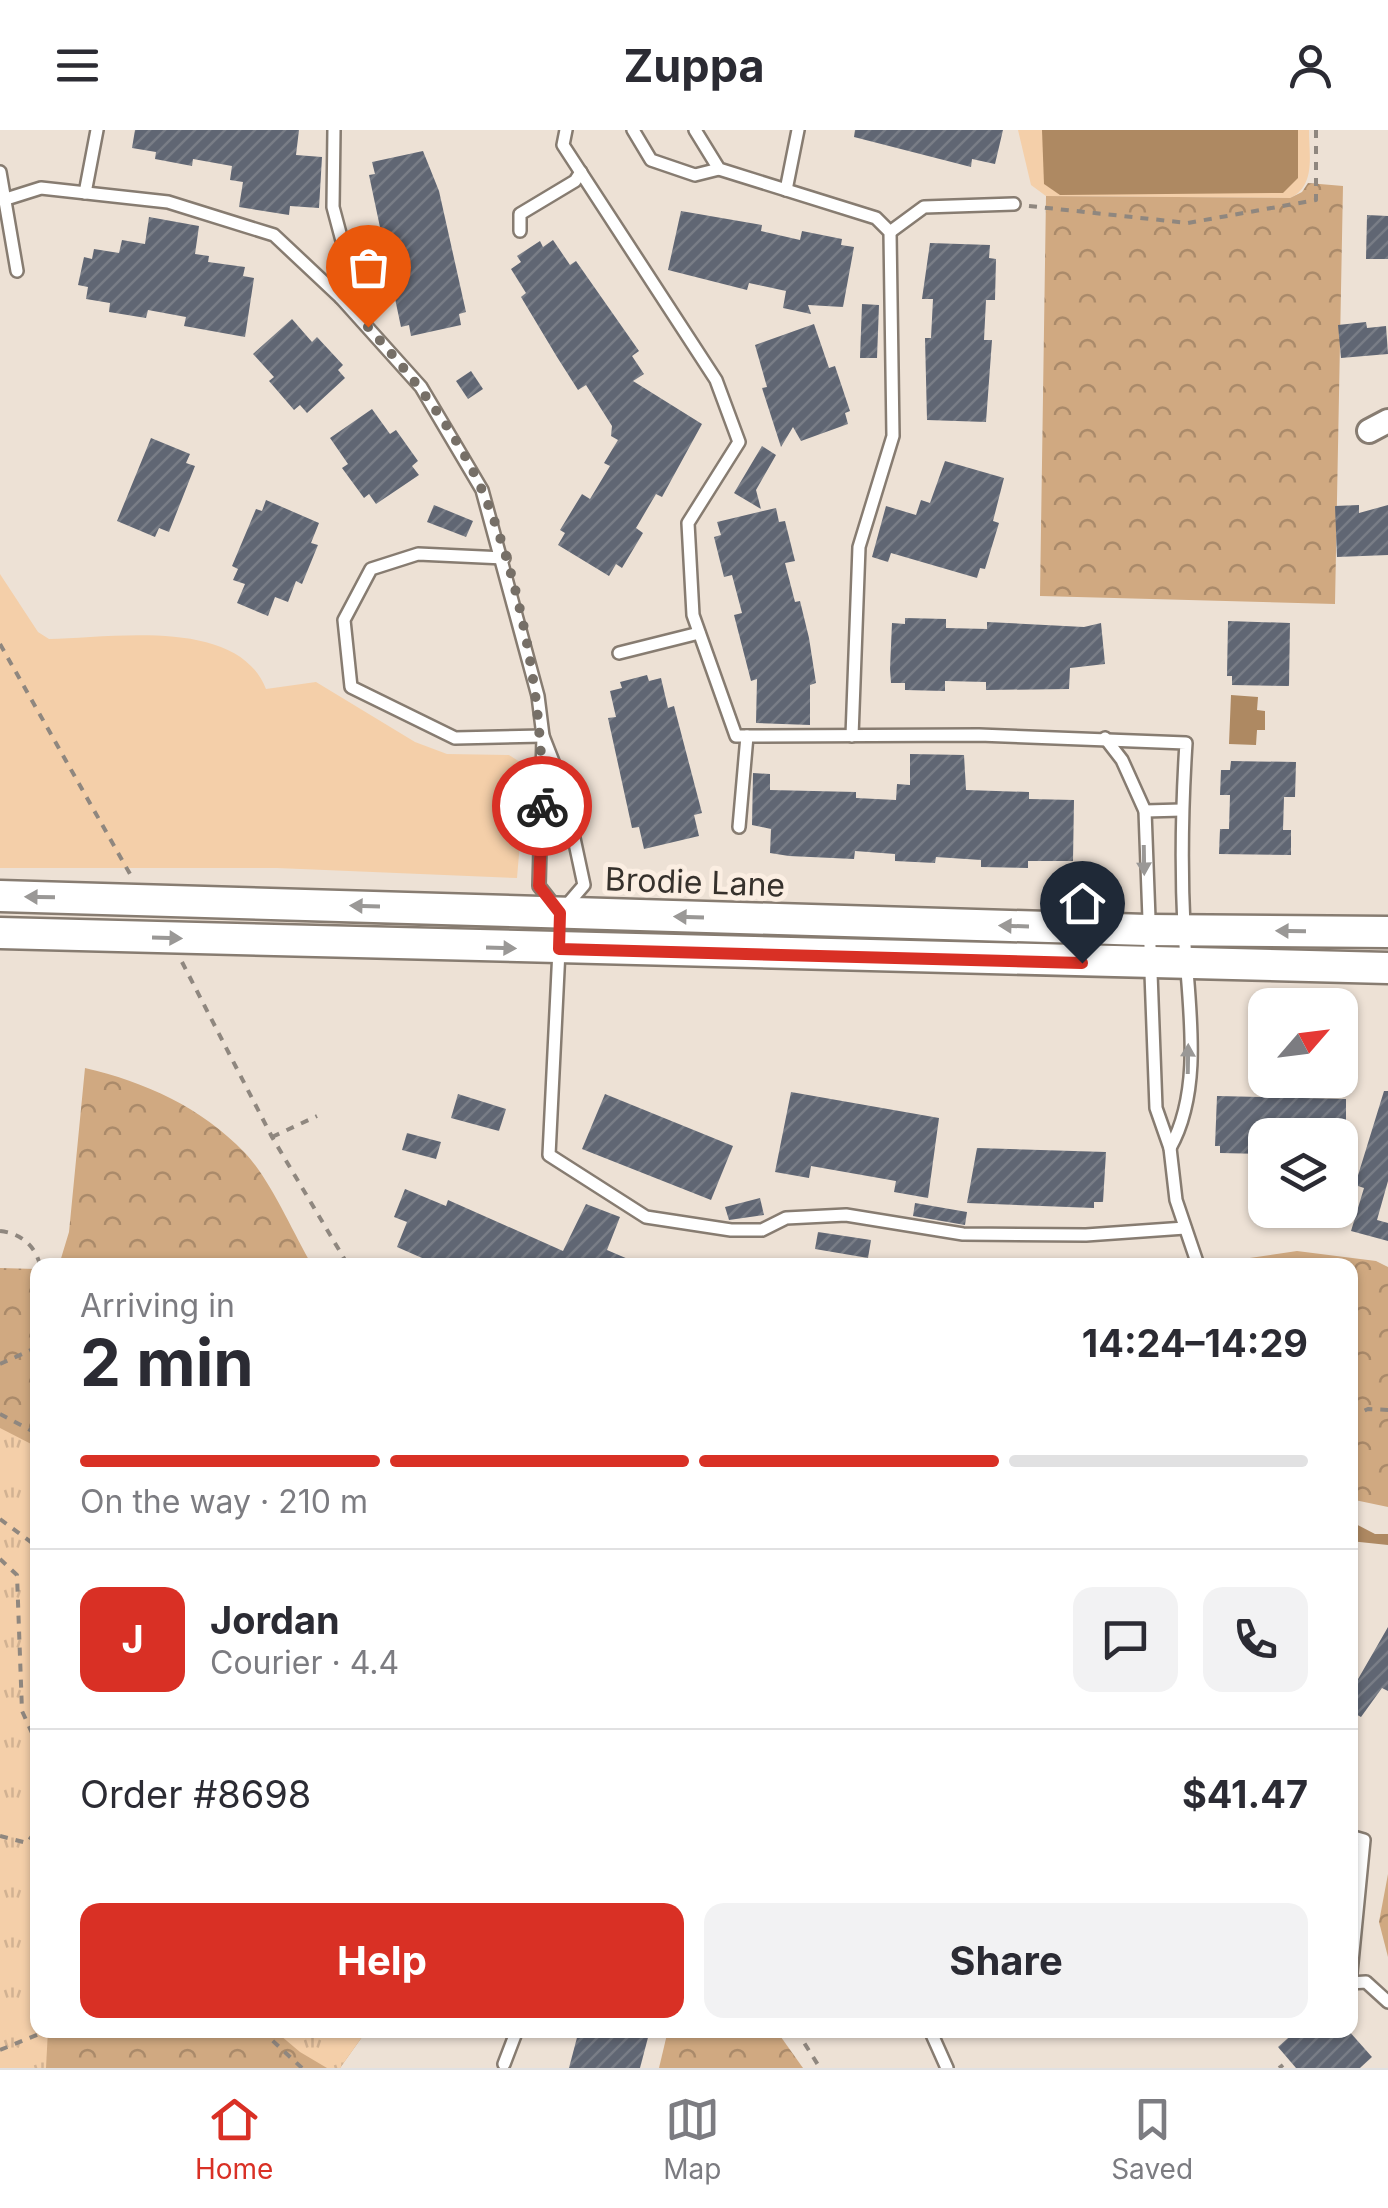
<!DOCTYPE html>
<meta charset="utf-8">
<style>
body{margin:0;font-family:Inter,sans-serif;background:#f2f2f3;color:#2b2b33;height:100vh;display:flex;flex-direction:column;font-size:38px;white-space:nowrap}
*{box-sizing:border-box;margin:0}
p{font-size:32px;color:#7c7c81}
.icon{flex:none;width:55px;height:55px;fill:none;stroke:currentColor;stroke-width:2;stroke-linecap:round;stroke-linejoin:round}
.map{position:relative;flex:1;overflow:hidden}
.side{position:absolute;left:30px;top:1128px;width:1328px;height:780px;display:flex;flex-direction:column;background:#fff;border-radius:20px;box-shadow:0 2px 8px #0004}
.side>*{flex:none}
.needle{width:65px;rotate:62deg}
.controls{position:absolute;left:1248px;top:858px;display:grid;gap:20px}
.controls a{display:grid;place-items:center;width:110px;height:110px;border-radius:20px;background:#fff;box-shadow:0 2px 8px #0004;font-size:50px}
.pin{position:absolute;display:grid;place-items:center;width:85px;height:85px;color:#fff;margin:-102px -42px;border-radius:50% 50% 50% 0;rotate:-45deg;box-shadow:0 0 10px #0007}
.pin .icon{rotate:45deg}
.courier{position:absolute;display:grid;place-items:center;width:100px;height:100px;margin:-50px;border:8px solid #d93025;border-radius:50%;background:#fff;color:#222;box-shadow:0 2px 12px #0007}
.overview em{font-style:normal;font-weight:700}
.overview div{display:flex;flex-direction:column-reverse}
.overview{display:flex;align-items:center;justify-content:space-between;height:170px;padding:0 50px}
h1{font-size:65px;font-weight:700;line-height:75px}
.bar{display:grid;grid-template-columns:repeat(4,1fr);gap:15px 10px;align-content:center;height:120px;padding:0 50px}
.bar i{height:12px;border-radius:8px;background:#e1e1e2}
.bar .on{background:#d93025}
.bar p{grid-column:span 4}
.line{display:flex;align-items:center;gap:25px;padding:0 50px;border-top:2px solid #e1e1e2}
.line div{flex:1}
.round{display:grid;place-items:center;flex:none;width:105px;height:105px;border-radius:20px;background:#f2f2f3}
.cta{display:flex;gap:20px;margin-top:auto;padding:20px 50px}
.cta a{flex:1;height:115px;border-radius:20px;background:#d93025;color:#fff;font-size:40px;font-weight:700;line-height:115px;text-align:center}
.cta a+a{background:#f2f2f3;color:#2b2b33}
header{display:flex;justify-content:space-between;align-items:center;height:130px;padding:0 50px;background:#fff;font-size:45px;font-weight:700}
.menu{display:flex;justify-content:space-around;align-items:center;height:140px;border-top:2px solid #e1e1e2;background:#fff;font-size:28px;color:#7c7c81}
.menu a{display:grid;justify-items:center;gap:5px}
.menu .on{color:#d93025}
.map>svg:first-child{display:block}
.grass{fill:#f4cfa9}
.forest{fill:url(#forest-crowns)}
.park{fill:url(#park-tufts)}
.water{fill:#ae8962}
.building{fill:url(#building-hatch)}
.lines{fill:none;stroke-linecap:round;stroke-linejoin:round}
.service-casing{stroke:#877c71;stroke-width:16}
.minor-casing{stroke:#877c71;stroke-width:28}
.secondary-casing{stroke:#877c71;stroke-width:35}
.path{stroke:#8f877f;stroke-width:4;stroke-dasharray:8 8;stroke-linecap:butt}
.service{stroke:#fff;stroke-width:11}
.minor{stroke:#fff;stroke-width:22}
.secondary{stroke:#fff;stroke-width:30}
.oneway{fill:#9a9896}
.done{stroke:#766f67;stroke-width:10;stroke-dasharray:0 18}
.route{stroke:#d93025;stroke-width:12}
.labels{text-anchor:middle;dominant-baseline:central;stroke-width:10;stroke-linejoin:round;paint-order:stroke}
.street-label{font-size:32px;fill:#36312c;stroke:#fbeee2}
</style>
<header><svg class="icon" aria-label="menu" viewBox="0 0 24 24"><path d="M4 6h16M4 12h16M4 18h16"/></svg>Zuppa<svg class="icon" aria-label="person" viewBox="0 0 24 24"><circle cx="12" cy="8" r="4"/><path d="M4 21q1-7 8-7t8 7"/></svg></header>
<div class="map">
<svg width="1388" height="1938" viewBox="0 0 1388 1938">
<defs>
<pattern id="forest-crowns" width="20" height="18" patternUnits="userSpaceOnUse" patternTransform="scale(2.5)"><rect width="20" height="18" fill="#d0a981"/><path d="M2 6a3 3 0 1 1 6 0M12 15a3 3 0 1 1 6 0" fill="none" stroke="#aa8a6a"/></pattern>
<pattern id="park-tufts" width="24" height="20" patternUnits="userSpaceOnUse" patternTransform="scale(2.5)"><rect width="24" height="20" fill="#f4cfa9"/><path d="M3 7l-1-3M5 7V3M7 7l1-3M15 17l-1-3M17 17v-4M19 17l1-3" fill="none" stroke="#d2b292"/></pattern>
<pattern id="building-hatch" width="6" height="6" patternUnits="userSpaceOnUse" patternTransform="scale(2.5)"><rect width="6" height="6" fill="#606673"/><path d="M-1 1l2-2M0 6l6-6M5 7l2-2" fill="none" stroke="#797d86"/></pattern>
</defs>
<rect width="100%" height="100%" fill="#ede1d5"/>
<g class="grass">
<path d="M1018 0H1309C1309 25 1316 56 1290 68L1046 66 1031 55Z"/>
<path d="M0 444 38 502 49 509C110 508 238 486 266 559L316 552 415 612 447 624 509 625 520 632 525 653 517 748 277 738H0Z"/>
</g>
<g class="forest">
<polygon points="1308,53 1343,56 1335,474 1040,466 1046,66 1290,68 1302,62"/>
<path d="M85 938C145 952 201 977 245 1023 270 1049 293 1103 312 1135H59L69 1102Z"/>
<polygon points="1297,1121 1376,1131 1388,1137 1388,1377 1350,1369 1350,1135 1238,1135 1236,1130"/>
<polygon points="0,1138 37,1139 38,1900 367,1900 340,1938 0,1938"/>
<polygon points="1388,1744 1388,1827 1379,1792"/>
<polygon points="668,1900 776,1900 803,1938 659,1938"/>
</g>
<g class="park">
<polygon points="0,1298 37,1317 38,1900 48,1900 46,1938 0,1938"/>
<polygon points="274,1900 367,1900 340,1938 327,1938 300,1922"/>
</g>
<g class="water">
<polygon points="1042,0 1298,0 1298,48 1283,63 1060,65 1044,54"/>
<polygon points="1231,565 1258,567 1257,580 1265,581 1265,600 1257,600 1256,615 1229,614"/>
<polygon points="1350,1391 1375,1404 1388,1404 1388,1415 1350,1411"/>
</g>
<g class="building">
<polygon points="135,0 299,0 296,25 322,27 319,78 290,76 289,85 239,77 243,52 230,50 232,36 193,29 192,36 155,29 156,22 132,18"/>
<polygon points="855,0 1003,0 995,34 972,29 971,37 854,7"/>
<polygon points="423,21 439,61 466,182 459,184 461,195 411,206 409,195 401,197 369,45 375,44 372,32"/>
<polygon points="681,81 762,95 761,101 800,110 802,101 842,109 841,115 854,117 843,177 808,175 811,184 783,178 786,161 749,153 747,160 668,140"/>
<polygon points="1367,85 1388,86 1388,129 1366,129"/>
<polygon points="149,87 199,96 195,124 209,126 208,132 245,137 243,146 254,148 245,207 184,196 186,187 148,180 146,188 109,182 110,173 86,169 88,157 78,155 84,127 92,129 94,119 119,123 122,110 145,114"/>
<polygon points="553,110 570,135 576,131 639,221 632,226 644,244 633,251 702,294 662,367 656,364 636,398 643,403 622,438 616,434 609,446 558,415 565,403 560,400 582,364 590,369 610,336 604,333 618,310 611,306 612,296 586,255 578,260 557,227 521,167 526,163 511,139 521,132 517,126 540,111 543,117"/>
<polygon points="930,113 990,115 989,128 996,129 995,170 986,170 984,210 992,210 986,292 927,290 925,208 931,208 933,169 922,169"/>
<polygon points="862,174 879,175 877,228 860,228"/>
<polygon points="292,189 312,212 317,207 343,235 338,240 345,248 307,283 300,275 294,280 269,251 274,247 253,224"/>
<polygon points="1366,192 1367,198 1386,196 1388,224 1341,228 1338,195"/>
<polygon points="814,194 829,238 835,236 850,281 845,283 848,294 801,311 793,297 781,317 762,258 767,257 755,215"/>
<polygon points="471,241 483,259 468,269 456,251"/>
<polygon points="372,279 390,304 396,300 418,331 412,336 419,345 376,374 369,364 364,368 342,338 348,334 330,308"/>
<polygon points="151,308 190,324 186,333 195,336 169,402 159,398 155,407 117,391"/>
<polygon points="762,316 776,325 756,360 761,379 734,363"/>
<polygon points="945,331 1004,348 993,391 999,393 985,439 980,438 977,448 891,423 888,432 872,427 886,376 916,385 921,370 930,373"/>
<polygon points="266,370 319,393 311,413 318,415 302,454 296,451 288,472 275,467 268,486 237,473 245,454 233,450 238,439 232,436 256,379 262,381"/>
<polygon points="434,375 473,391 466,407 427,392"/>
<polygon points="1359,375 1359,383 1388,375 1388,425 1337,427 1335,376"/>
<polygon points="776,378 779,392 785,391 795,431 785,433 795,472 800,471 809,508 816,553 810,555 810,595 756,593 757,549 751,551 734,485 742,483 732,445 724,447 714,407 721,405 717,392"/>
<polygon points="905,488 946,489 946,498 987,499 987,492 1084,497 1101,493 1105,534 1070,538 1069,559 986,560 986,552 945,551 945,561 905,560 905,553 891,553 890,539 892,493 905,494"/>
<polygon points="1228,491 1290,493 1289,556 1232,555 1232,546 1227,546"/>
<polygon points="647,545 649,551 661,548 668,578 674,576 702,683 694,685 699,706 644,719 639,697 632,698 608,588 616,587 610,561 622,558 620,552"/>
<polygon points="910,624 964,625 966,660 1029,662 1029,669 1074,670 1073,731 1028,731 1028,738 981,737 981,730 936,727 935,733 895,731 895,724 855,721 854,729 789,726 770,723 771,699 752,695 753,643 770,644 770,660 856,662 856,668 896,670 897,654 910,655"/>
<polygon points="1231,631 1296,632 1295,667 1284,667 1283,700 1291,700 1291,725 1219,724 1220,699 1229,699 1230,665 1220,665 1221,640 1230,640"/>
<polygon points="1384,961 1388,961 1388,1051 1377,1090 1388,1093 1388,1111 1351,1101 1364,1058 1355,1055"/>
<polygon points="791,962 939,988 928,1068 894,1062 896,1051 811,1036 809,1048 775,1042"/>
<polygon points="458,964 506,979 499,1001 451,988"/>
<polygon points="605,964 733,1016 711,1070 582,1019"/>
<polygon points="1217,966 1346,969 1346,1005 1265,1005 1265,1024 1220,1023 1220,1016 1215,1016"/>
<polygon points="407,1003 441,1012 436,1029 402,1020"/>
<polygon points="977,1018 1106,1022 1103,1072 1094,1072 1094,1078 967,1073"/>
<polygon points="405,1059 446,1076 448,1070 563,1121 586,1074 620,1087 607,1120 642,1135 438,1135 397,1117 407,1092 394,1087"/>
<polygon points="760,1068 764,1085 729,1090 725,1077"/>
<polygon points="915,1073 967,1082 965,1095 913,1086"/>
<polygon points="818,1102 871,1110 868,1128 815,1119"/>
<polygon points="1388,1497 1388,1561 1382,1558 1361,1587 1350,1581 1350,1563"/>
<polygon points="579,1900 650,1900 640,1938 569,1938"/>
<polygon points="1297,1900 1348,1900 1372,1927 1360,1938 1296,1938 1278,1917"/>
</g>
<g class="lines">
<g class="service-casing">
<g id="service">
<polyline points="334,0 333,77 345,122 341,168"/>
<path d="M566 0 563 15 716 250 739 312 688 393 693 485 736 606 979 605 1186 613C1182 675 1181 737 1184 798 1187 868 1205 956 1170 1018"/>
<polyline points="633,0 651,30 695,45 719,39"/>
<polyline points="695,0 719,39 876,88 890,102 893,306 859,417 852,606"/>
<polyline points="0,42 17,141"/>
<polyline points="786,60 798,0"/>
<polyline points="85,63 97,0"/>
<polyline points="3,70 41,58 168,72 274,105 341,168 421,257 482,360 538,566 543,606 539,756 560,783 584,755 563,657 543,606"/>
<polyline points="520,101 520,84 575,51 581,42"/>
<polyline points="890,102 924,77 1014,74"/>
<polyline points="504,428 418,424 371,439 344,490 351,557 455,608 543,606"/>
<polyline points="619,523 699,503"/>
<polyline points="1105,608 1122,630 1145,681 1156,978 1170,1018 1176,1070 1198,1135"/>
<polyline points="1145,681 1182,680"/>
<polyline points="739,697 747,606"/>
<polyline points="559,820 549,1025 646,1087 731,1100 762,1100 786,1088 846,1085 963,1104 1086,1105 1185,1098"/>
<polyline points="1350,1706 1364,1710 1350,1853 1366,1852 1388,1872"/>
<polyline points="930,1900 947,1938"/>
<polyline points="504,1934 517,1900"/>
</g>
</g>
<g class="minor-casing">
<polyline id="minor" points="1369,301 1388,291"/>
</g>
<g class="secondary-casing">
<g id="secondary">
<polyline points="0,766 1147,800 1388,802"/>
<polyline points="0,803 1388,838"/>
</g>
</g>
<g class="path">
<polyline points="1029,76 1188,93 1316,70 1316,0"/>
<polyline points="0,514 130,744"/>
<polyline points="182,832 272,1007 348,1135"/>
<polyline points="272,1007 317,986"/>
<path d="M0 1101C20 1103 35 1115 40 1135"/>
<polyline points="0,1234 38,1217"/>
<polyline points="0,1284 38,1304"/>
<polyline points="1350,1287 1368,1279 1388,1280"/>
<polyline points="0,1389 35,1415 38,1424"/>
<polyline points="0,1429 17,1445 22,1581 38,1616"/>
<polyline points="38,1471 33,1483 38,1492"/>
<polyline points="0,1706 27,1713 38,1698"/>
<polyline points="261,1900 302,1938"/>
<polyline points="796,1900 820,1938"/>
<polyline points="0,1920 49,1900"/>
<polyline points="1279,1938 1283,1935"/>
</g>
<use href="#service" class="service"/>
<use href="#minor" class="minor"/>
<use href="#secondary" class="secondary"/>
</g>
<defs><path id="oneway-solid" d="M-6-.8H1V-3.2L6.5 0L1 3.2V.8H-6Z" transform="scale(2.5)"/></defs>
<g class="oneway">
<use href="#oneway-solid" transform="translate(1144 730) rotate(89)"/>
<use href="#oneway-solid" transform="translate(40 767) rotate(-179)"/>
<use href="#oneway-solid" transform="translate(365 776) rotate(-178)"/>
<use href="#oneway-solid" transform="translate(689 787) rotate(-178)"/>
<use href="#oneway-solid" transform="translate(1014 796) rotate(-178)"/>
<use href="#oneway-solid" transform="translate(1291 801) rotate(-179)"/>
<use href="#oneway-solid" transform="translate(167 808) rotate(2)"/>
<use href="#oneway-solid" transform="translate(501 818) rotate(2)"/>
<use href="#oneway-solid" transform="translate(1188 929) rotate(-89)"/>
</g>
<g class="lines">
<path class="done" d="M368 197C412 246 455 299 482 360 521 449 544 580 542 676"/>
<polyline class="route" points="542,676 539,756 560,783 559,819 1082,833"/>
</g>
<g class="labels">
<g class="street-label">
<text transform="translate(695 752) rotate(2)">Brodie Lane</text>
</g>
</g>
</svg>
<div class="controls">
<a><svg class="needle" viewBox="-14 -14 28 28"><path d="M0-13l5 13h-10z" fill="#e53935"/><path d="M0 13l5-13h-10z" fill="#7c7c81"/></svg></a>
<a><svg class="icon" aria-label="layers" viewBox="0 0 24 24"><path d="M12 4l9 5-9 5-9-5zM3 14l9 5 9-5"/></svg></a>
</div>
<div class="pin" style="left:368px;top:197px;background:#ea580c"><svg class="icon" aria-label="bag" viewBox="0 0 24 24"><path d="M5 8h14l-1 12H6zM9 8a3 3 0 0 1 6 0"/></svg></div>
<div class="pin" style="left:1082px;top:833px;background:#1f2937"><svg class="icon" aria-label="home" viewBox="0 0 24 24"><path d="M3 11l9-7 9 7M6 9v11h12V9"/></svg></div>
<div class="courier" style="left:542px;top:676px"><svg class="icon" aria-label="bike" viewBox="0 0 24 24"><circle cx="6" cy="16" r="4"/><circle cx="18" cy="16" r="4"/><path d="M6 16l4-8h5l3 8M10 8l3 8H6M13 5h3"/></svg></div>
<section class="side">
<div class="overview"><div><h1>2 min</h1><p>Arriving in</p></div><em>14:24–14:29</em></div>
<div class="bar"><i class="on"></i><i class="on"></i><i class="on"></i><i></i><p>On the way · 210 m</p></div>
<div class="line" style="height:180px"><b class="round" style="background:#d93025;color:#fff">J</b><div><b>Jordan</b><p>Courier · 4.4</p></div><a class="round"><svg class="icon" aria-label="chat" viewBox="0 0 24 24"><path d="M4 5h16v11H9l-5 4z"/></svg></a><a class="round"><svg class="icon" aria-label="phone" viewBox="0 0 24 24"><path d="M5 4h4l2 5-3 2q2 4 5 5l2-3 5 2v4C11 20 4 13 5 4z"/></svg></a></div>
<div class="line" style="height:130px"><div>Order #8698</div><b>$41.47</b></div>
<div class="cta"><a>Help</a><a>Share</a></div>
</section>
</div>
<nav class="menu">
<a class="on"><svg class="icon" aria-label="home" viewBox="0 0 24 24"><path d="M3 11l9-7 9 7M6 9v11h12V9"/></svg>Home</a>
<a><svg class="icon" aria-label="map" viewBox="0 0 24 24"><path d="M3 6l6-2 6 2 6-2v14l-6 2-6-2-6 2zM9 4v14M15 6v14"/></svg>Map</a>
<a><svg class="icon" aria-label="saved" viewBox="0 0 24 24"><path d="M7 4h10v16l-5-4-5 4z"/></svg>Saved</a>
</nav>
